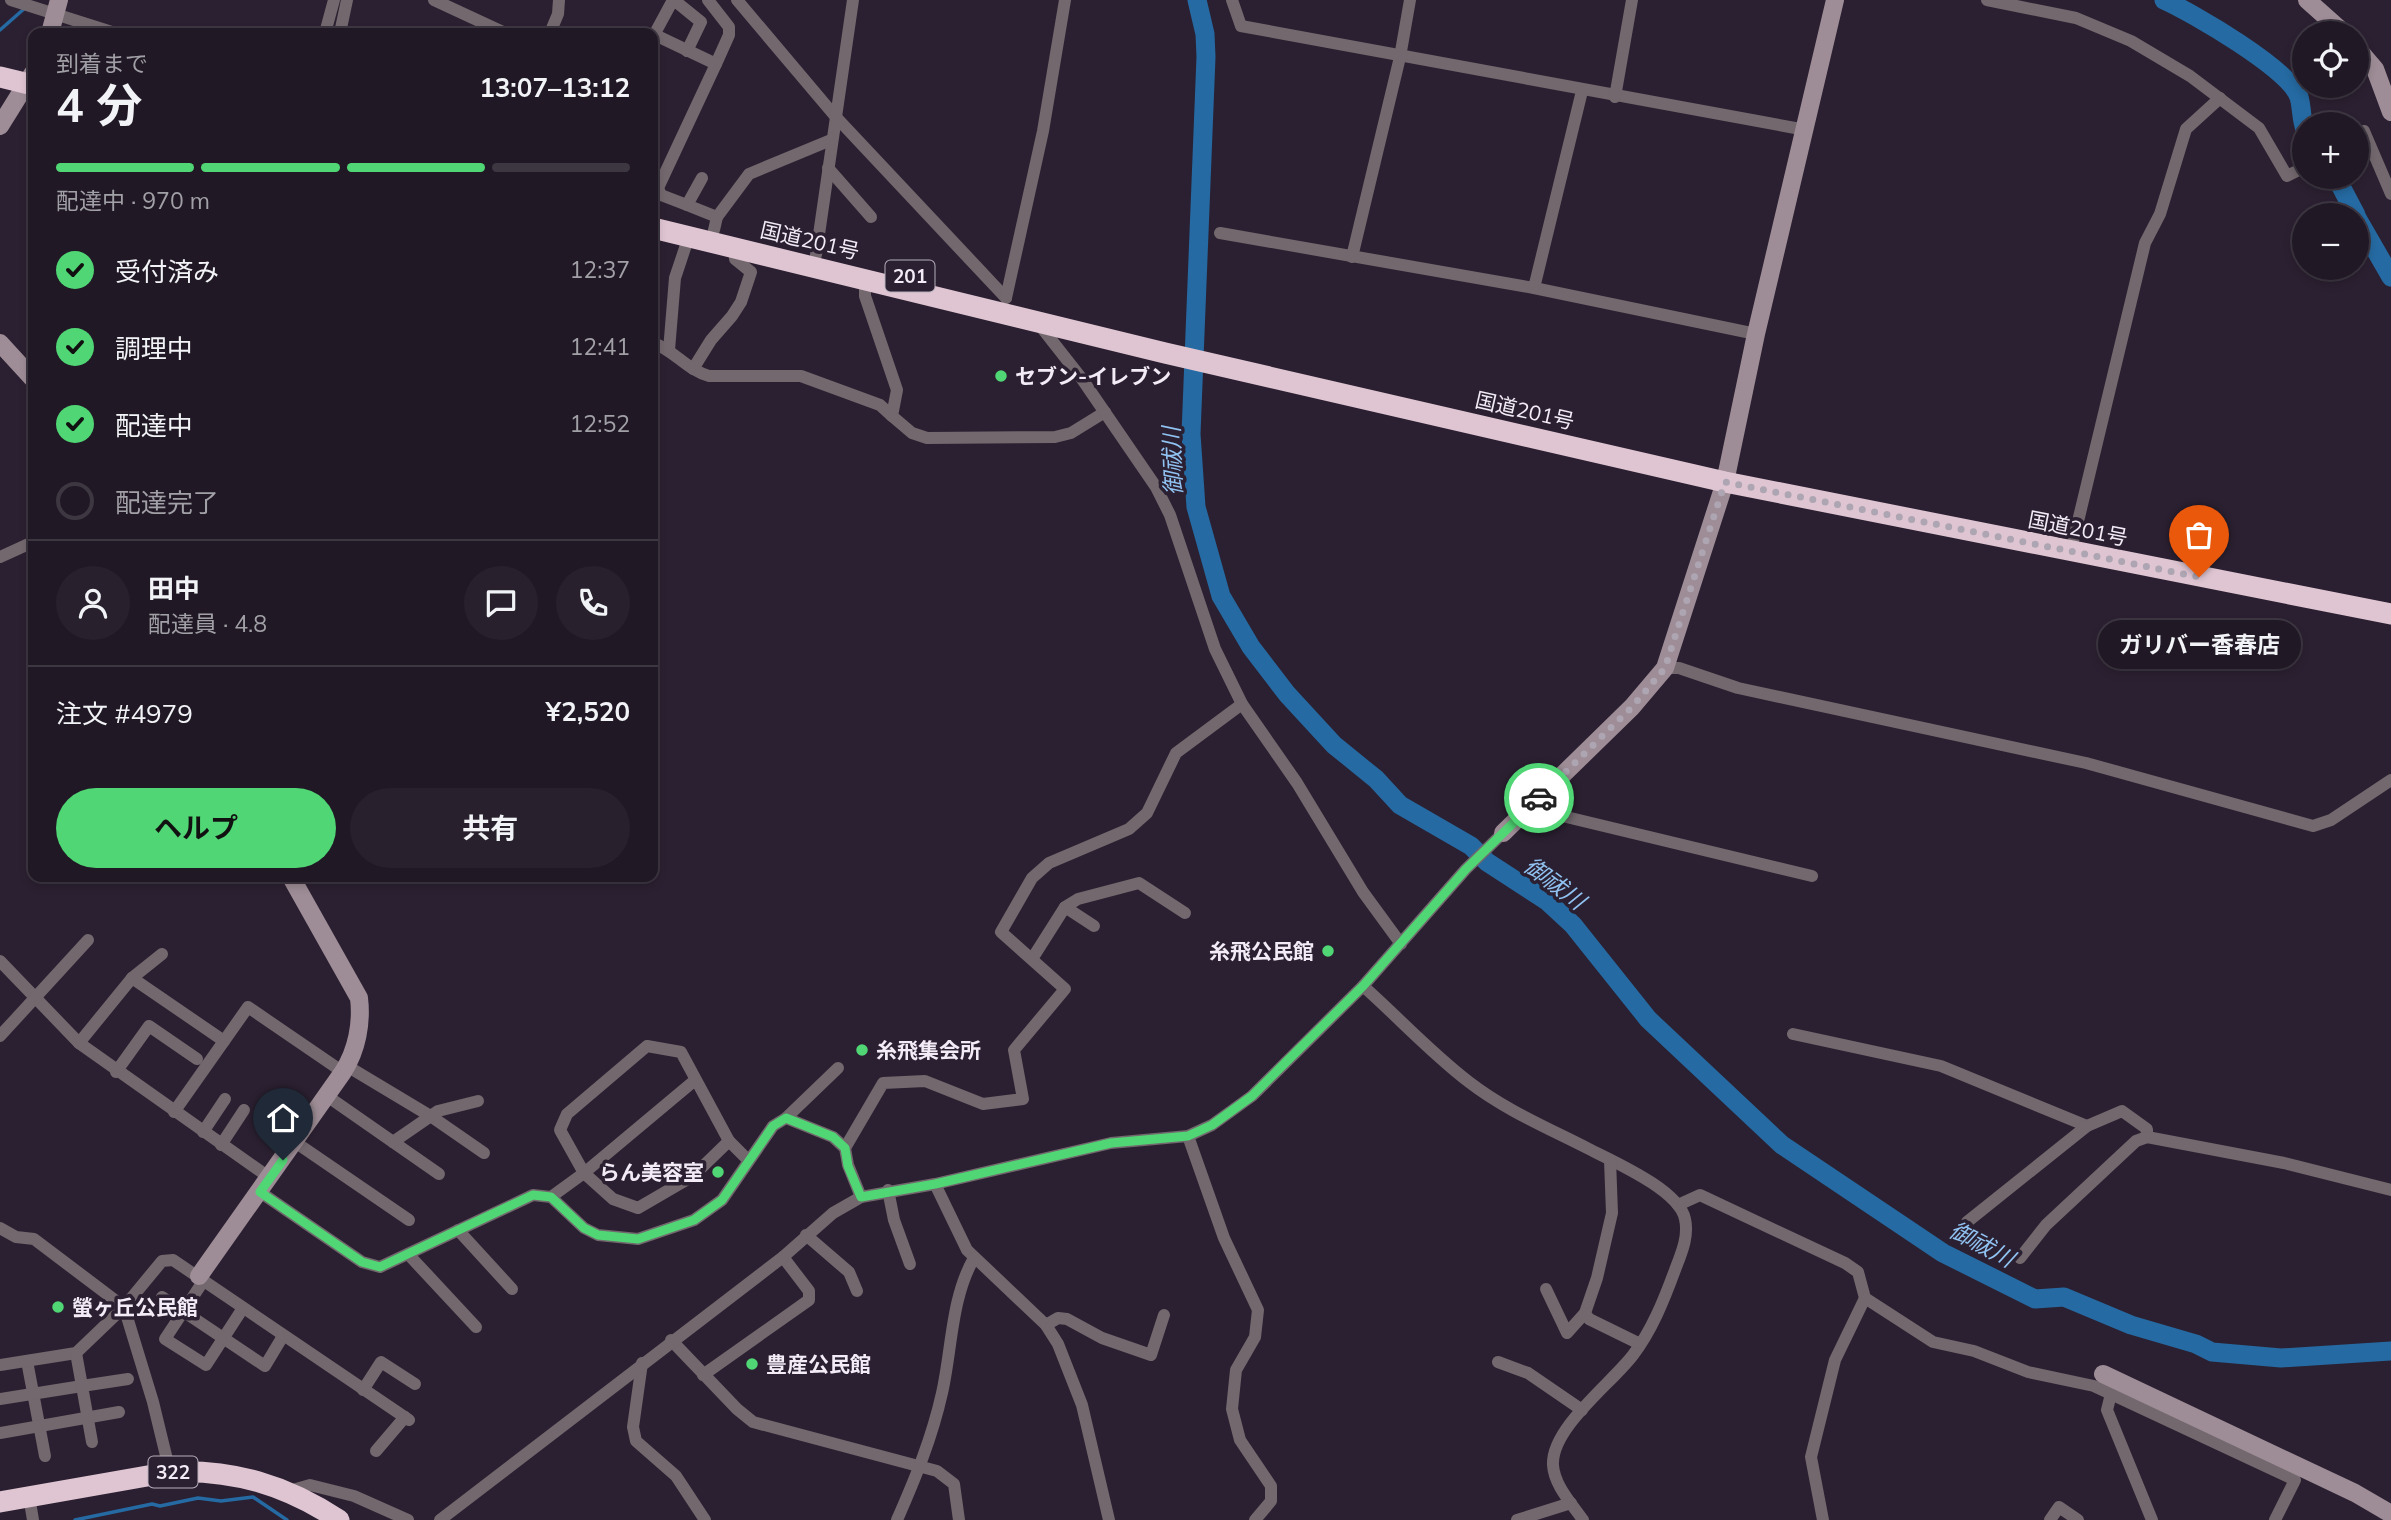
<!DOCTYPE html>
<html lang="ja">
<meta charset="utf-8">
<style>
body{margin:0;font-family:Mulish,"Noto Sans JP",sans-serif;background:#28212d;color:#f1f3f6;height:100vh;display:flex;flex-direction:column;font-size:26px;white-space:nowrap}
*{box-sizing:border-box;margin:0}
p{font-size:23px;color:#a2a0a7}
.icon{flex:none;width:38px;height:38px;fill:none;stroke:currentColor;stroke-width:2;stroke-linecap:round;stroke-linejoin:round}
.map{position:relative;flex:1;overflow:hidden}
.details{position:absolute;left:28px;top:28px;width:630px;height:854px;display:flex;flex-direction:column;background:#201825;border-radius:14px;box-shadow:0 4px 10px #0003,0 0 0 2px #3d3742}
.details>*{flex:none}
.tools{position:absolute;left:2292px;top:21px;display:grid;gap:14px}
.tools a{display:grid;place-items:center;width:77px;height:77px;border-radius:50%;background:#201825;box-shadow:0 4px 10px #0003,0 0 0 2px #3d3742;font-size:35px}
.pin{position:absolute;display:grid;place-items:center;width:60px;height:60px;color:#fff;margin:-72px -30px;border-radius:50% 50% 50% 0;rotate:-45deg;box-shadow:0 0 7px #0007}
.pin .icon{rotate:45deg}
.courier{position:absolute;display:grid;place-items:center;width:70px;height:70px;margin:-35px;border:5px solid #50d674;border-radius:50%;background:#fff;color:#222;box-shadow:0 2px 9px #0007}
.bubble{position:absolute;height:49px;border-radius:24px;background:#201825;box-shadow:0 4px 10px #0003,0 0 0 2px #3d3742;font-size:23px;font-weight:700;line-height:49px;text-align:center}
.summary em{font-style:normal;font-weight:700}
.summary div{display:flex;flex-direction:column-reverse}
.summary{display:flex;align-items:center;justify-content:space-between;height:119px;padding:0 28px}
h1{font-size:46px;font-weight:700;line-height:52px}
.bar{display:grid;grid-template-columns:repeat(4,1fr);gap:10px 7px;align-content:center;height:84px;padding:0 28px}
.bar i{height:9px;border-radius:5px;background:#3d3742}
.bar .selected{background:#50d674}
.bar p{grid-column:span 4}
.line{display:flex;align-items:center;gap:18px;padding:0 28px;border-top:2px solid #3d3742}
.line div{flex:1}
.round{display:grid;place-items:center;flex:none;width:74px;height:74px;border-radius:37px;background:#28212d}
ol{padding:0 28px;list-style:none}
li{display:flex;align-items:center;gap:21px;height:77px}
li p{margin-inline-start:auto}
li .icon{padding:7px;border-radius:50%;background:#50d674;color:#111;stroke-width:4}
li:last-child{color:#a2a0a7}
li i{width:38px;height:38px;border:4px solid #3d3742;border-radius:50%}
.cta{display:flex;gap:14px;margin-top:auto;padding:14px 28px}
.cta a{flex:1;height:80px;border-radius:42px;background:#50d674;color:#111;font-size:28px;font-weight:700;line-height:80px;text-align:center}
.cta a+a{background:#28212d;color:#f1f3f6}
.map>svg:first-child{display:block}
.lines{fill:none;stroke-linecap:round;stroke-linejoin:round}
.stream{stroke:#256aa2;stroke-width:3.5}
.river{stroke:#256aa2;stroke-width:19}
.street{stroke:#72686d;stroke-width:12}
.secondary{stroke:#9e8d96;stroke-width:18}
.highway{stroke:#dfc5d2;stroke-width:21}
.done{stroke:#ada5b2;stroke-width:7;stroke-dasharray:0 12.6}
.route{stroke:#50d674;stroke-width:9}
.poi-dot{fill:#50d674;stroke:#2b2031;stroke-width:2.5}
.labels{text-anchor:middle;dominant-baseline:central;stroke-width:7;stroke-linejoin:round;paint-order:stroke}
.shield{fill:#2b2031;stroke:#b7afbc;stroke-width:2}
.shield-label{font-size:19px;font-weight:bold;fill:#f3ecf7}
.street-label{font-size:21px;fill:#f3ecf7;stroke:#2b2031}
.poi-label{font-size:21px;font-weight:bold;fill:#f3ecf7;stroke:#2b2031;text-anchor:start}
.water-label{font-size:23px;font-style:italic;fill:#91c3f2;stroke:#2b2031}
</style>
<div class="map">
<svg width="2391" height="1520" viewBox="0 0 2391 1520">
<rect width="100%" height="100%" fill="#2b2031"/>
<g class="lines">
<g class="stream">
<polyline points="0,30 25,8"/>
<polyline points="75,1520 152,1504 160,1506 198,1498 221,1501 253,1497 287,1520"/>
</g>
<g class="river">
<polyline points="1197,0 1205,34 1206,57 1191,434 1196,507 1221,596 1251,647 1287,694 1334,745 1376,779 1400,805 1471,846 1487,862 1547,901 1573,925 1648,1019 1782,1145 1943,1253 2035,1299 2064,1297 2131,1325 2196,1344 2212,1352 2281,1358 2391,1351"/>
<path d="M2164 0C2193 13 2289 69 2299 97 2302 107 2301 119 2305 129"/>
<polyline points="2336,177 2356,215"/>
<polyline points="2357,218 2391,277"/>
</g>
<g class="street">
<polyline points="11,0 115,33"/>
<polyline points="434,0 505,33"/>
<polyline points="674,0 701,22 687,51"/>
<polyline points="708,0 729,27 729,35 716,64"/>
<polyline points="737,0 835,116 1006,298"/>
<polyline points="1232,0 1241,26 1806,130"/>
<polyline points="1987,0 2076,18 2131,41 2190,76 2259,128 2287,176 2305,167"/>
<polyline points="325,33 334,0"/>
<polyline points="340,33 347,0"/>
<polyline points="550,33 558,14 559,0"/>
<polyline points="653,34 716,64 658,188 661,195 687,205"/>
<polyline points="654,35 673,0"/>
<polyline points="1615,97 1632,0"/>
<polyline points="2357,136 2364,131 2391,194"/>
<polyline points="828,168 871,217"/>
<polyline points="702,178 687,205 717,217"/>
<polyline points="714,230 717,217 749,174 831,140"/>
<polyline points="1220,233 1534,288 1756,334"/>
<polyline points="816,255 853,0"/>
<polyline points="1352,257 1400,57 1410,0"/>
<polyline points="865,278 865,296 897,390 892,416 912,433 927,438 1055,437 1071,433 1105,412"/>
<polyline points="1534,288 1582,91"/>
<polyline points="1006,298 1043,131 1065,0"/>
<polyline points="1038,323 1082,379 1156,487 1170,515 1215,649 1242,704 1297,783 1363,892 1401,944"/>
<path d="M653 343C674 350 687 370 709 376H801L880 405 892 416"/>
<polyline points="669,350 675,278 689,236"/>
<polyline points="693,369 711,340 732,316 741,302 751,272 735,259 734,247"/>
<polyline points="2074,538 2145,243 2160,214 2186,129 2220,98"/>
<polyline points="0,557 33,542"/>
<polyline points="1665,668 1679,668 1738,688 2086,763 2313,826 2331,820 2391,780"/>
<polyline points="1529,808 1812,876"/>
<polyline points="1065,907 1094,926"/>
<polyline points="1032,959 1065,907 1078,899 1139,883 1185,913"/>
<polyline points="0,961 79,1043 270,1178"/>
<polyline points="132,978 224,1041"/>
<path d="M1363 986C1398 1017 1431 1053 1469 1082 1505 1110 1548 1128 1589 1149 1614 1162 1679 1190 1685 1219 1689 1237 1681 1254 1675 1270 1664 1300 1652 1330 1633 1355 1612 1383 1551 1428 1553 1465 1554 1485 1572 1504 1583 1520"/>
<polyline points="1793,1034 1941,1066 2087,1126"/>
<polyline points="0,1036 88,940"/>
<polyline points="79,1043 132,978 162,954"/>
<polyline points="347,1066 432,1117 484,1153"/>
<polyline points="116,1072 149,1026 197,1059"/>
<polyline points="694,1081 584,1173 613,1199 638,1208 693,1176 729,1141"/>
<polyline points="327,1096 439,1174"/>
<polyline points="174,1112 248,1007 343,1072"/>
<polyline points="786,1118 838,1068"/>
<polyline points="203,1132 225,1099"/>
<polyline points="1188,1136 1224,1238 1258,1310 1255,1337 1236,1370 1232,1409 1240,1440 1271,1486 1271,1501 1255,1520"/>
<polyline points="295,1142 409,1220"/>
<polyline points="393,1142 438,1111 478,1101"/>
<polyline points="221,1145 244,1110"/>
<polyline points="845,1148 883,1083 925,1081 983,1104 1023,1099 1014,1050 1065,989 1001,932 1032,878 1049,863 1129,829 1147,813 1176,753 1242,704"/>
<polyline points="1610,1160 1612,1213 1597,1278 1585,1313 1589,1319 1640,1344"/>
<polyline points="935,1184 967,1250 1046,1325 1058,1344 1082,1405 1109,1520"/>
<polyline points="888,1190 894,1220 910,1264"/>
<polyline points="260,1192 362,1262 380,1267 533,1195 551,1197 584,1228 598,1235 638,1239 694,1220 722,1200 773,1126 786,1118 833,1137 845,1148 848,1165 861,1197"/>
<polyline points="551,1197 584,1173 560,1130 567,1114 647,1046 681,1052 729,1141 748,1160"/>
<polyline points="1678,1205 1700,1195 1845,1263 1858,1272 1865,1298 1933,1342 1974,1351 2028,1372 2094,1386 2295,1480 2275,1520"/>
<polyline points="1967,1222 2087,1126 2122,1111 2147,1129 2147,1137"/>
<polyline points="0,1228 16,1237 34,1239 124,1307 153,1402 170,1472"/>
<polyline points="458,1230 512,1289"/>
<polyline points="806,1235 849,1272 857,1291"/>
<polyline points="408,1254 476,1327"/>
<polyline points="2020,1258 2046,1225 2136,1141 2147,1137 2284,1163 2391,1190"/>
<polyline points="204,1280 165,1339 206,1365 243,1308"/>
<polyline points="1546,1289 1567,1333 1585,1313"/>
<polyline points="162,1297 265,1366 283,1336"/>
<polyline points="1046,1325 1058,1318 1067,1319 1102,1338 1151,1355 1164,1315"/>
<polyline points="671,1340 737,1409 753,1422 937,1471 954,1484 959,1520"/>
<polyline points="27,1361 45,1456"/>
<polyline points="1498,1362 1528,1373 1582,1410"/>
<polyline points="642,1363 633,1427 636,1441 676,1476 705,1520"/>
<polyline points="0,1365 76,1353 124,1307 162,1261 173,1260 409,1420"/>
<polyline points="703,1375 809,1300 809,1291 783,1257"/>
<polyline points="363,1390 381,1362 415,1384"/>
<polyline points="2111,1394 2107,1410 2152,1520"/>
<polyline points="0,1399 82,1386 76,1353"/>
<polyline points="0,1433 119,1412"/>
<polyline points="92,1442 82,1386 128,1379"/>
<polyline points="376,1451 405,1417"/>
<polyline points="289,1491 310,1485 354,1496 408,1520"/>
<polyline points="29,1496 33,1520"/>
<polyline points="440,1520 783,1257 833,1213 861,1197 935,1184 1111,1143 1188,1136 1212,1125 1252,1096 1363,986 1466,869 1503,833"/>
<path d="M897 1520C915 1479 932 1438 942 1393 952 1349 951 1298 974 1258"/>
<polyline points="1517,1520 1571,1503"/>
<polyline points="1823,1520 1811,1457 1835,1360 1865,1298"/>
<polyline points="2050,1520 2059,1507 2078,1520"/>
</g>
<g class="secondary">
<polyline points="2307,0 2344,33"/>
<polyline points="50,33 59,0"/>
<polyline points="2357,48 2375,69 2391,112"/>
<polyline points="0,126 33,73"/>
<polyline points="0,343 33,379"/>
<polyline points="1503,833 1632,707 1665,668 1725,482 1756,334 1835,0"/>
<path d="M199 1276 343 1072C357 1050 362 1023 359 998L291 877"/>
<polyline points="2103,1374 2355,1493 2391,1514"/>
</g>
<g class="highway">
<polyline points="0,77 33,85"/>
<polyline points="653,228 1165,353 1725,482 2391,614"/>
<path d="M0 1502 170 1472C233 1469 286 1485 339 1520"/>
</g>
</g>
<g class="lines">
<polyline class="done" points="1539,798 1632,707 1665,668 1725,482 2199,577"/>
<polyline class="route" points="283,1160 260,1192 362,1262 380,1267 533,1195 551,1197 584,1228 598,1235 638,1239 694,1220 722,1200 773,1126 786,1118 833,1137 845,1148 848,1166 861,1197 935,1184 1111,1143 1188,1136 1212,1125 1252,1096 1285,1063 1363,986 1466,869 1539,798"/>
</g>
<g class="poi-dot">
<circle cx="1001" cy="376" r="7"/>
<circle cx="1328" cy="951" r="7"/>
<circle cx="862" cy="1050" r="7"/>
<circle cx="718" cy="1172" r="7"/>
<circle cx="58" cy="1307" r="7"/>
<circle cx="752" cy="1364" r="7"/>
</g>
<g class="labels">
<g class="shield">
<rect x="885.5" y="260.5" width="49" height="31" rx="5"/>
<rect x="148.5" y="1456.5" width="49" height="31" rx="5"/>
</g>
<g class="shield-label">
<text x="910" y="276">201</text>
<text x="173" y="1472">322</text>
</g>
<g class="street-label">
<text transform="translate(810 240) rotate(13)">国道201号</text>
<text transform="translate(1525 410) rotate(13)">国道201号</text>
<text transform="translate(2078 528) rotate(11)">国道201号</text>
</g>
<g class="poi-label">
<text x="1015" y="376">セブン-イレブン</text>
<text x="1314" y="951" text-anchor="end">糸飛公民館</text>
<text x="876" y="1050">糸飛集会所</text>
<text x="704" y="1172" text-anchor="end">らん美容室</text>
<text x="72" y="1307">螢ヶ丘公民館</text>
<text x="766" y="1364">豊産公民館</text>
</g>
<g class="water-label">
<text transform="translate(1172 461) rotate(-92)">御祓川</text>
<text transform="translate(1555 883) rotate(37)">御祓川</text>
<text transform="translate(1982 1244) rotate(28)">御祓川</text>
</g>
</g>
</svg>
<div class="tools">
<a><svg class="icon" aria-label="locate" viewBox="0 0 24 24"><circle cx="12" cy="12" r="6"/><path d="M12 2v4M12 18v4M2 12h4M18 12h4"/></svg></a>
<a>+</a>
<a>−</a>
</div>
<div class="pin" style="left:2199px;top:577px;background:#ea580c"><svg class="icon" aria-label="bag" viewBox="0 0 24 24"><path d="M5 8h14l-1 12H6zM9 8a3 3 0 0 1 6 0"/></svg></div>
<div class="pin" style="left:283px;top:1160px;background:#1f2937"><svg class="icon" aria-label="home" viewBox="0 0 24 24"><path d="M3 11l9-7 9 7M6 9v11h12V9"/></svg></div>
<div class="courier" style="left:1539px;top:798px"><svg class="icon" aria-label="car" viewBox="0 0 24 24"><path d="M5 17H2v-5l4-1 3-4h7l3 4 3 1v5h-3M9 17h6M6 11h13"/><circle cx="7" cy="17" r="2"/><circle cx="17" cy="17" r="2"/></svg></div>
<div class="bubble" style="left:2098px;top:620px;width:203px">ガリバー香春店</div>
<section class="details">
<div class="summary"><div><h1>4 分</h1><p>到着まで</p></div><em>13:07–13:12</em></div>
<div class="bar"><i class="selected"></i><i class="selected"></i><i class="selected"></i><i></i><p>配達中 · 970 m</p></div>
<ol>
<li><svg class="icon" aria-label="check" viewBox="0 0 24 24"><path d="M5 12l5 5 9-10"/></svg>受付済み<p>12:37</p></li>
<li><svg class="icon" aria-label="check" viewBox="0 0 24 24"><path d="M5 12l5 5 9-10"/></svg>調理中<p>12:41</p></li>
<li><svg class="icon" aria-label="check" viewBox="0 0 24 24"><path d="M5 12l5 5 9-10"/></svg>配達中<p>12:52</p></li>
<li><i></i>配達完了</li>
</ol>
<div class="line" style="height:126px"><a class="round"><svg class="icon" aria-label="person" viewBox="0 0 24 24"><circle cx="12" cy="8" r="4"/><path d="M4 21q1-7 8-7t8 7"/></svg></a><div><b>田中</b><p>配達員 · 4.8</p></div><a class="round"><svg class="icon" aria-label="chat" viewBox="0 0 24 24"><path d="M4 5h16v11H9l-5 4z"/></svg></a><a class="round"><svg class="icon" aria-label="phone" viewBox="0 0 24 24"><path d="M5 4h4l2 5-3 2q2 4 5 5l2-3 5 2v4C11 20 4 13 5 4z"/></svg></a></div>
<div class="line" style="height:91px"><div>注文 #4979</div><b>¥2,520</b></div>
<div class="cta"><a>ヘルプ</a><a>共有</a></div>
</section>
</div>
